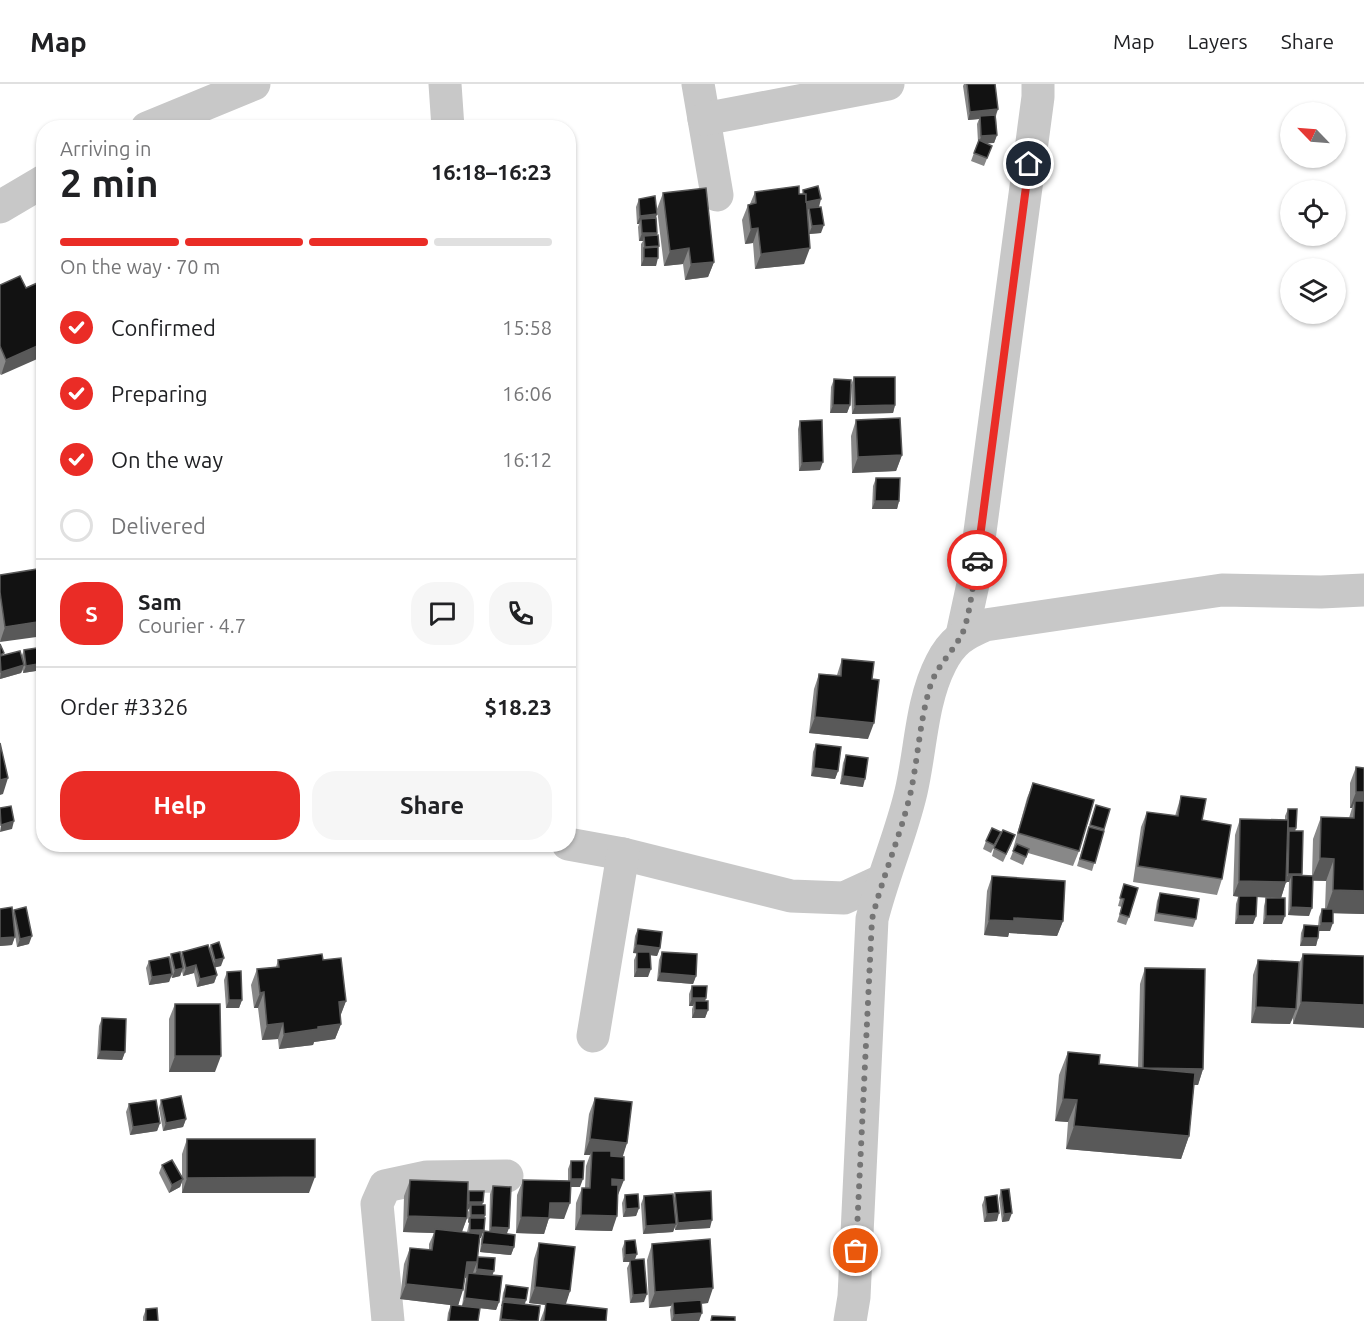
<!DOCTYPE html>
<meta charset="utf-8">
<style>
body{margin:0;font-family:Ubuntu,sans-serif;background:#f6f6f6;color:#202124;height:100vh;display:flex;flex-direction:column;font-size:22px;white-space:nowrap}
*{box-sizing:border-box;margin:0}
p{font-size:20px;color:#757577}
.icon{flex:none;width:33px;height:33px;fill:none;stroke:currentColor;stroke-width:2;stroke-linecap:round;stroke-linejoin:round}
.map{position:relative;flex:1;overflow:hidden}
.panel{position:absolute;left:36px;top:36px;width:540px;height:732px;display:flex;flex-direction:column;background:#fff;border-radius:24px;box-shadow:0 2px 4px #0004}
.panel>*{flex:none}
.needle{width:39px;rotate:295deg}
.fabs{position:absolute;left:1280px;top:18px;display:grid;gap:12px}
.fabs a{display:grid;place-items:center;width:66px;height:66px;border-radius:50%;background:#fff;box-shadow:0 2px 4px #0004;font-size:30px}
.pin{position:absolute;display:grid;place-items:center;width:51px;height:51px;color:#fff;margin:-26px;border:3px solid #fff;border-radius:50%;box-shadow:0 2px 6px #0007}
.courier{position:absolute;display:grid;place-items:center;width:60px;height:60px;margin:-30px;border:4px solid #ea2c26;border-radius:50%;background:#fff;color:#222;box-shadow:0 2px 8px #0007}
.head em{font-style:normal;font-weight:700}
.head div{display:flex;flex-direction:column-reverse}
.head{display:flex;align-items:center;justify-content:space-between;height:102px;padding:0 24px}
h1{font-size:39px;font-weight:700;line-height:45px}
.bar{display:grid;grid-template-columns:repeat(4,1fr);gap:9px 6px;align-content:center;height:72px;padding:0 24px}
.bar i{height:8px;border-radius:4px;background:#e0e0e0}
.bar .active{background:#ea2c26}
.bar p{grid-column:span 4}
.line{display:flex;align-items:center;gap:15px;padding:0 24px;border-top:2px solid #e0e0e0}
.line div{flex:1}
.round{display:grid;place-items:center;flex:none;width:63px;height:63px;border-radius:24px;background:#f6f6f6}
ol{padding:0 24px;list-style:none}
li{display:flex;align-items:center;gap:18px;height:66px}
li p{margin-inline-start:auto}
li .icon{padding:6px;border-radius:50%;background:#ea2c26;color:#fff;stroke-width:4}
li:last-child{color:#757577}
li i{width:33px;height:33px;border:3px solid #e0e0e0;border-radius:50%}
.action{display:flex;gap:12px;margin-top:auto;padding:12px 24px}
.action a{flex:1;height:69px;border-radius:24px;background:#ea2c26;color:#fff;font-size:24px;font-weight:700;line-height:69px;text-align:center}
.action a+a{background:#f6f6f6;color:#202124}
header{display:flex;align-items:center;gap:36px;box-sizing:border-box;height:84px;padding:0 30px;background:#fff;border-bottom:2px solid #e0e0e0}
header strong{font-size:28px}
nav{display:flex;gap:33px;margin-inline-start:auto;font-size:21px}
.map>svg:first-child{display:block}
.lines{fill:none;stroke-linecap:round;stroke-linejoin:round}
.minor{stroke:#c8c8c8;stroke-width:33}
.wall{fill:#888;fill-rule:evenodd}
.shaded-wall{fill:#595959}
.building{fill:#121212;stroke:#595959;stroke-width:1.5}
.done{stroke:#757575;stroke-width:6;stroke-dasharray:0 10.8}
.route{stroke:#ea2c26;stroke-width:8}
</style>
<header>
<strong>Map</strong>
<nav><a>Map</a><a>Layers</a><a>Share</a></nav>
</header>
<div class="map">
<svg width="1364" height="1237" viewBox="0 0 1364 1237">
<rect width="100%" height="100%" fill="#fff"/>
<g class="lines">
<g class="minor">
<polyline points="445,0 448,44"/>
<polyline points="698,0 717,111"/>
<polyline points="704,35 888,0"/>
<polyline points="147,44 254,0"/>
<polyline points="0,123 44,97"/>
<polyline points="962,551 973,500 1038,13 1038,0"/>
<polyline points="568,760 623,770 791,812 844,814 881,797"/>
<polyline points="593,952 623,770"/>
<polyline points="388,1237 377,1120 385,1102 427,1093 507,1092"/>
<path d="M850 1237 854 1213 872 835C883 791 901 751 911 708 921 665 921 618 941 579 952 557 964 550 985 541L1222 506 1321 508 1364 506"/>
</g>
</g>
<g class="wall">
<polygon points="964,0 967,0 998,25 996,32 997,51 994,59 986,59 992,62 984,82 971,77 978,58 977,40 979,35 968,36 963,2"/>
<polygon points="803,106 819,123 821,149 809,150 804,180 755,185 753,159 745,160 742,136 748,121 750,120 755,108 799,110 802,110"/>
<polygon points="663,109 714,178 708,193 685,196 683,180 664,182 657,125"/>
<polygon points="639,115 657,130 656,134 658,164 656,182 641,182 641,160 643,157 639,157 638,143 639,140 637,140 636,123"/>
<polygon points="44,196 1,291 0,290 0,201 26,204"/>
<polygon points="854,293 895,321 893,329 852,330 851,301"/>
<polygon points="834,295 850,321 847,329 830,329 831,303"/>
<polygon points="856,336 902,371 896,387 852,389 851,352"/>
<polygon points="800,337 820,386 799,387 798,345"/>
<polygon points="876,394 899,417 897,425 872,425 873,402"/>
<polygon points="44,484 0,558 0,491"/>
<polygon points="0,560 3,571 22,571 24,566 43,563 44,583 42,586 23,589 23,586 21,589 0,595"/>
<polygon points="842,575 868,655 809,649 814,605 819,590 837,591"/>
<polygon points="816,660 838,687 835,695 811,692 813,668"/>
<polygon points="846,671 863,703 840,700 843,679"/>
<polygon points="1356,683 1364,830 1333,829 1330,847 1319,847 1318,854 1316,862 1300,862 1301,849 1304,841 1318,842 1319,833 1322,825 1325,825 1326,797 1313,797 1309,832 1288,831 1289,798 1286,798 1281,814 1257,813 1256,832 1253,840 1235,840 1236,820 1238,813 1233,812 1235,751 1240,735 1285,736 1285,732 1288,725 1295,747 1302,790 1301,792 1312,792 1313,755 1321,733 1349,734 1352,724 1350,724 1350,699"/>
<polygon points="1033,699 1079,767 1073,782 1028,769 1023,781 1010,775 1014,765 1013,765 1027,714"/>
<polygon points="1181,712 1202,736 1222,795 1217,811 1133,798 1141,743 1147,728 1175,732"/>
<polygon points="1096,721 1110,725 1092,787 1077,782"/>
<polygon points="1001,748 991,769 983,765 986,757"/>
<polygon points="1012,759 1003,778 992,772 994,764"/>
<polygon points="992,792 1063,837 1057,852 1009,849 1008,853 984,851 987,807"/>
<polygon points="1124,800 1129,833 1126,841 1117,838 1122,823 1118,822"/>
<polygon points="1160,809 1196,835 1193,843 1154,837 1157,817"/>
<polygon points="1266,814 1282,840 1263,840 1264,822"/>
<polygon points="0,825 13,829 14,826 29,860 17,863 15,851 12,861 0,862"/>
<polygon points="638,845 660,864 657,872 650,871 648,893 634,893 634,876 637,869 633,869 635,852"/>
<polygon points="211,861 221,882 215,883 217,891 214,899 197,903 194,889 183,892 182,887 180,892 172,894 171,892 169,898 149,901 146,884 149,877 170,875 171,870 181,871 182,868 209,865"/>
<polygon points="662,868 696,892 693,900 657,897 659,876"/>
<polygon points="1303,870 1364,872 1293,940 1293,934 1290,940 1251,939 1253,891 1258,876 1298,882"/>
<polygon points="278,876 323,876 346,917 340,932 341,940 335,955 314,958 313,961 279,965 278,955 262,956 258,924 254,924 251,901 257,885 276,883"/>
<polygon points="1145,884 1203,985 1198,1001 1194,1001 1189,1052 1181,1075 1066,1065 1068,1038 1055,1037 1059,991 1068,968 1099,980 1138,984 1140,900"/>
<polygon points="227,888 242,916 239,924 226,924 224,896"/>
<polygon points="692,902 706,914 705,917 708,926 705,934 692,934 692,925 693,922 689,922 689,910"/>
<polygon points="175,920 215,988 169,988 169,935"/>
<polygon points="102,934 125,968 122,976 97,975 99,942"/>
<polygon points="595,1014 627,1059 622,1072 618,1111 612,1147 575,1146 576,1119 582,1104 585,1104 586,1082 590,1071 584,1071 589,1030"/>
<polygon points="161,1016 186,1035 183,1043 163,1047 159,1024"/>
<polygon points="129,1020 160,1039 157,1047 130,1051 126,1028"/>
<polygon points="187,1055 309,1109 182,1109 182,1098 180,1103 169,1109 159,1089 162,1081 182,1093 182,1070"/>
<polygon points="571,1077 580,1103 571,1103 564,1135 549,1134 544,1150 516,1149 517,1111 523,1096 568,1097 568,1085"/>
<path d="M410 1096 467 1111 469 1107 483 1118 482 1121 485 1131 481 1154H480L477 1176 492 1191 499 1218 496 1226 462 1222 466 1194 465 1193 458 1222 478 1237H447L448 1229 451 1221 400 1215 404 1180 410 1164 429 1166V1160L434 1149 403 1148 404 1112ZM467 1125 469 1126 468 1128V1138L469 1139 467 1148H462L467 1134Z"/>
<polygon points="493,1102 507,1150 514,1163 511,1171 480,1168 481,1155 484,1147 489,1148 490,1110"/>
<polygon points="1001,1106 1009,1137 1002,1138 999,1114"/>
<polygon points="675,1109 710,1144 675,1146 675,1143 673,1148 643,1150 641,1120 644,1112 674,1114"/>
<polygon points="625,1111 639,1124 636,1132 623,1133 622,1119"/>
<polygon points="985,1113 997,1137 984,1138 982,1121"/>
<polygon points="625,1157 634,1176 644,1218 630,1219 627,1184 630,1178 623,1178 622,1165"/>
<polygon points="539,1159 570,1207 565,1220 606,1237 540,1237 546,1221 529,1219 534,1175"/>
<polygon points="652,1160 708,1219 701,1220 699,1237 671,1237 670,1226 671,1222 649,1224 647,1176"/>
<polygon points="506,1201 526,1216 525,1220 538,1237 499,1237 503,1209"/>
<polygon points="146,1225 158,1237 143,1237 143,1233"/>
</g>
<g class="shaded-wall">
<polygon points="998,25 995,32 980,32 979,35 968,36 970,28"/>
<polygon points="997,51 994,59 979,60 981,52"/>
<polygon points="821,115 819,123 803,126 806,118"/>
<polygon points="657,130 654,138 641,135 639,140 637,140 640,132"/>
<polygon points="824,141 821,149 809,150 812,142"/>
<polygon points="758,144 753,159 745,160 751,145"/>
<polygon points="642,149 657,149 654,157 644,152 643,157 639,157"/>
<polygon points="689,164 683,180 664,182 670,167"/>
<polygon points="810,164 804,180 755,185 761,170"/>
<polygon points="644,174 658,174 656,182 641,182"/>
<polygon points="714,178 708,193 685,196 691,180"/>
<polygon points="44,259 44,272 1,291 6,276"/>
<polygon points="833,321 850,321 847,329 830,329"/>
<polygon points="895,321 893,329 852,330 855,322"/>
<polygon points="902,371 896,387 852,389 858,373"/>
<polygon points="823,378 820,386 799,387 802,379"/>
<polygon points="875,417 899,417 897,425 872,425"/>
<polygon points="44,537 44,552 0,558 5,543"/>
<polygon points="44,579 42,586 23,589 26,582"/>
<polygon points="24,581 21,589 0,595 1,588"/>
<polygon points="815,633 874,639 868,655 809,649"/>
<polygon points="814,684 838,687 835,695 811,692"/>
<polygon points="843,692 865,695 863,703 840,700"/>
<polygon points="8,694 3,710 0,711 0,696"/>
<polygon points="1356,708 1364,708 1364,724 1355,717 1352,724 1350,724"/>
<polygon points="14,737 12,745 0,748 1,741"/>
<polygon points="1288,744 1296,744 1294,752 1289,747 1287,752"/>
<polygon points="1320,774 1334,775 1326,797 1311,796"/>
<polygon points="1288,790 1302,790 1299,798 1292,791 1289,798 1285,798"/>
<polygon points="1239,797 1286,798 1281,814 1233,812"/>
<polygon points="1333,806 1364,807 1364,830 1325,829"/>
<polygon points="1291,823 1312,824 1309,832 1288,831"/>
<polygon points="1238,832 1256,832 1253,840 1235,840"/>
<polygon points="1266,832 1285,832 1282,840 1263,840"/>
<polygon points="1014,834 1063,837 1057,852 1009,849 1008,853 984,851 989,836"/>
<polygon points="1321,839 1333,839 1330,847 1318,847"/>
<polygon points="32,852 29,860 17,863 20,855"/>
<polygon points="15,853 12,861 0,862 0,854"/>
<polygon points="1303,854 1318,854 1316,862 1300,862"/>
<polygon points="636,861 660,864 657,872 633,869"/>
<polygon points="224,874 221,882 213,884 215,876"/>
<polygon points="196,881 194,889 183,892 186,884"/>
<polygon points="183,884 180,892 172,894 175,886"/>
<polygon points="637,885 651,885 648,893 634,893"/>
<polygon points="660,889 696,892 693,900 657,897"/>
<polygon points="172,890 169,898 149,901 152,893"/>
<polygon points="217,891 214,899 197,903 200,895"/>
<polygon points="264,908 258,924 254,924 260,909"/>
<polygon points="692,914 706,914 703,922 695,917 693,922 689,922"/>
<polygon points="229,916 242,916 239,924 226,924"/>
<polygon points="346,917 340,933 339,918"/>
<polygon points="1301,918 1364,921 1364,944 1293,940"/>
<polygon points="1256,923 1296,925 1290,940 1251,939"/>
<polygon points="695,926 708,926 705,934 692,934"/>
<polygon points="283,939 278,955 262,956 267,941"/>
<polygon points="341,940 335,955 314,958 313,961 279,965 284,950 318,943"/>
<polygon points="100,967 125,968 122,976 97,975"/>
<polygon points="175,972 221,972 215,988 169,988"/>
<polygon points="1143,984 1203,985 1198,1001 1137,999"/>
<polygon points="1063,1015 1077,1016 1068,1038 1055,1037"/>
<polygon points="186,1035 183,1043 163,1047 166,1039"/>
<polygon points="160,1039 157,1047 130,1051 133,1043"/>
<polygon points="1074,1042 1189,1052 1181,1075 1066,1065"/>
<polygon points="590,1055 627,1059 622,1075 592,1067 590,1071 584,1071"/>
<polygon points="315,1093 309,1109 182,1109 187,1094"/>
<polygon points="183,1095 180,1103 169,1109 172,1101"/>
<polygon points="571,1095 583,1095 580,1103 568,1103"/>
<polygon points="612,1095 624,1096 618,1111 607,1111"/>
<polygon points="469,1118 483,1118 480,1126 471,1121 469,1125 466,1125"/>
<polygon points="550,1119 570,1119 564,1135 545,1134"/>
<polygon points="639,1124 636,1132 623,1133 626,1125"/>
<polygon points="999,1129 997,1137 984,1138 987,1130"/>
<polygon points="1012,1129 1009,1137 1002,1138 1004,1130"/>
<polygon points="471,1131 485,1131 482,1139 470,1134 469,1139 468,1138"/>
<polygon points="581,1131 617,1132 612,1147 575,1146"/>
<polygon points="408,1132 467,1134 461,1150 435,1145 434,1149 403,1148"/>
<polygon points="521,1133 549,1134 544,1150 516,1149"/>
<polygon points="712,1136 710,1144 675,1146 678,1139"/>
<polygon points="676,1140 673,1148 643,1150 646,1142"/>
<polygon points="491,1143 509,1144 506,1152 489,1151"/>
<polygon points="470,1146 484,1146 481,1154 467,1153"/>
<polygon points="482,1160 514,1163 511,1171 480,1168"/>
<polygon points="637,1170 634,1178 623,1178 625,1171"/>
<polygon points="467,1178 477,1178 471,1194 468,1189 466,1194 461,1193"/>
<polygon points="477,1185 494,1187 491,1195 474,1193"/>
<polygon points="406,1200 463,1206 458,1222 400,1215"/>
<polygon points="535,1203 570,1207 565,1223 546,1218 546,1221 529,1219"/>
<polygon points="713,1204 708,1219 673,1222 673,1218 671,1222 649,1224 655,1208"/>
<polygon points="647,1210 644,1218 630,1219 633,1211"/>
<polygon points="465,1214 499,1218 496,1226 462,1222"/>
<polygon points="504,1214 526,1216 523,1224 503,1218 502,1222 501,1222"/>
<polygon points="702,1229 699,1237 672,1237 674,1231"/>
<polygon points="501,1235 521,1237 501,1237"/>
</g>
<g class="building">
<polygon points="967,0 995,0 998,25 970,28"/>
<polygon points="995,31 997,51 981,52 980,32"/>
<polygon points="979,56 992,62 987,74 974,69"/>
<polygon points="799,102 799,110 806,110 810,164 761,170 758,144 751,145 748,121 756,119 755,108"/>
<polygon points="818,102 821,115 806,118 806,110 804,110 803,106"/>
<polygon points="706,104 714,178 691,180 689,164 670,167 663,109"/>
<polygon points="655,112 657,130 640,132 639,115"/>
<polygon points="821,123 824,141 812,142 809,124"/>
<polygon points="656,134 657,149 642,149 641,135"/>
<polygon points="658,151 659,162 645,163 644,152"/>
<polygon points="658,163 658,174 644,174 644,164"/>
<polygon points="20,192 26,204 44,196 44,259 6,276 0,262 0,201"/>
<polygon points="854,293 895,293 895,321 855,322"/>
<polygon points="834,295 851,296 850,321 833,321"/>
<polygon points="900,334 902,371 858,373 856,336"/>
<polygon points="822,336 823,378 802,379 800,337"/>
<polygon points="876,394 900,394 899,417 875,417"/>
<polygon points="44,484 44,537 5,543 0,508 0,491"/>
<polygon points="0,560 4,569 0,571"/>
<polygon points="43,563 44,579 26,582 24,566"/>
<polygon points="20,567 24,581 1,588 0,572"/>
<polygon points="842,575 874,578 872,595 879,596 874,639 815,633 819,590 841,592"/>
<polygon points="0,659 8,694 0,696"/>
<polygon points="816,660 841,663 838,687 814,684"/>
<polygon points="846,671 868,674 865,695 843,692"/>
<polygon points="1356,683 1364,684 1364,708 1356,708"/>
<polygon points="1033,699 1094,716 1079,767 1018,749"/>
<polygon points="1181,712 1206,715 1202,736 1231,741 1222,795 1138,782 1147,728 1178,732"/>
<polygon points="1355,717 1364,717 1364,807 1333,806 1334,775 1320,774 1321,733 1354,734"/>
<polygon points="1096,721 1110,725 1104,745 1090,741"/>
<polygon points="11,722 14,737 1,741 0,724"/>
<polygon points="1288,725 1297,725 1296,744 1288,744"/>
<polygon points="1240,735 1288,736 1286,798 1239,797"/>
<polygon points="1089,743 1104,747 1095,779 1080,775"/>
<polygon points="992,744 1001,748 994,761 986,757"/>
<polygon points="1003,746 1015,751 1006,770 994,764"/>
<polygon points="1289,747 1303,747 1302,790 1288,790"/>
<polygon points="1017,760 1029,765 1026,773 1013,767"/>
<polygon points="1292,791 1313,792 1312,824 1291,823"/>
<polygon points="992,792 1065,797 1063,837 1014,834 1014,837 989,836"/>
<polygon points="1124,800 1138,804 1129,833 1120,830 1124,815 1120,814"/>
<polygon points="1160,809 1199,815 1196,835 1157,829"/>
<polygon points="1239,812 1257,812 1256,832 1238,832"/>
<rect x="1266" y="814" width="19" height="18"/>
<polygon points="12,823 15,853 0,854 0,825"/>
<polygon points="26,823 32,852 20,855 14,826"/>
<polygon points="1322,825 1333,825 1333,839 1321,839"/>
<polygon points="1304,841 1319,842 1318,854 1303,854"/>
<polygon points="638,845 662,848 660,864 636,861"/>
<polygon points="219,858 224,874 215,876 211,861"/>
<polygon points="208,861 217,891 200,895 196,881 186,884 182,868"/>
<polygon points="180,868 183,884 175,886 171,870"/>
<polygon points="637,868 650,868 651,885 637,885"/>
<polygon points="662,868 697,870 696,892 660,889"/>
<polygon points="322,870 323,876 341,874 346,917 339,918 341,940 318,943 318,945 284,950 283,939 267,941 264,908 260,909 257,885 279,883 278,876"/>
<polygon points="1303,870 1364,872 1364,921 1301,918"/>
<polygon points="169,873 172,890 152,893 149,877"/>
<polygon points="1258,876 1299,878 1296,925 1256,923"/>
<polygon points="1145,884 1205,885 1203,985 1143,984"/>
<polygon points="241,887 242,916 229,916 227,888"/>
<polygon points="692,902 707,902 706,914 692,914"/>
<rect x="695" y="917" width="13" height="9"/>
<polygon points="175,920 220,920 221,972 175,972"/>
<polygon points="102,934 126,935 125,968 100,967"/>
<polygon points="1068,968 1100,971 1099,980 1195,989 1189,1052 1074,1042 1077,1016 1063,1015"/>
<polygon points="181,1012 186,1035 166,1039 161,1016"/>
<polygon points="595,1014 632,1018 627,1059 590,1055"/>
<polygon points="156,1016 160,1039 133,1043 129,1020"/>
<polygon points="187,1055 315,1055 315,1093 187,1094"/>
<polygon points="592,1067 611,1067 611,1072 624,1073 624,1096 612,1095 612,1101 618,1101 617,1132 581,1131 582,1104 590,1104"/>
<polygon points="172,1076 183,1095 172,1101 162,1081"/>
<polygon points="571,1077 584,1077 583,1095 571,1095"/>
<polygon points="410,1096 468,1098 467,1134 408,1132"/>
<polygon points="523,1096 571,1097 570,1119 550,1119 549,1134 521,1133"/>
<polygon points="493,1102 511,1103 509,1144 491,1143"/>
<polygon points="1009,1105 1012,1129 1004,1130 1001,1106"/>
<polygon points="469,1107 484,1107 483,1118 469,1118"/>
<polygon points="711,1107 712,1136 678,1139 675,1109"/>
<polygon points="638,1110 639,1124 626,1125 625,1111"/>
<polygon points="673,1110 676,1140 646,1142 644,1112"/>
<polygon points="997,1111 999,1129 987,1130 985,1113"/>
<rect x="471" y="1121" width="14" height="10"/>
<polygon points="470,1134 485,1134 484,1146 470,1146"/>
<polygon points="435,1145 480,1150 477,1178 467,1178 463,1206 406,1200 410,1164 432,1166"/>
<polygon points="484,1147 515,1151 514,1163 482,1160"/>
<polygon points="710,1155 713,1204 655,1208 652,1160"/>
<polygon points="635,1156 637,1170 625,1171 625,1157"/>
<polygon points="539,1159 575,1163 570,1207 535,1203"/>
<polygon points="478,1173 495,1174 494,1187 477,1185"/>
<polygon points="644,1175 647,1210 633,1211 630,1176"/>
<polygon points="468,1189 502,1192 499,1218 465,1214"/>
<polygon points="506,1201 528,1204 526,1216 504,1214"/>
<polygon points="701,1216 702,1229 674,1231 673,1218"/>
<polygon points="503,1218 540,1222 538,1237 521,1237 501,1235"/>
<polygon points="546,1218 607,1225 606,1237 544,1237"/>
<polygon points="451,1221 480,1224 478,1237 449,1237"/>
<polygon points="157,1224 158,1237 146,1237 146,1225"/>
<polygon points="712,1232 735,1233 735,1237 711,1237"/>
</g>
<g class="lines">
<path class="done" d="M856 1167 872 835C883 791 901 751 911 707 918 673 920 636 930 603 936 583 951 570 961 552 969 539 974 493 977 476"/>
<polyline class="route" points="977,476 1029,80"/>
</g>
</svg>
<div class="fabs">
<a><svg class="needle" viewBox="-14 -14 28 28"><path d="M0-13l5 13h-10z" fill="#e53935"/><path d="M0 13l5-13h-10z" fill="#757577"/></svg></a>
<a><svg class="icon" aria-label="locate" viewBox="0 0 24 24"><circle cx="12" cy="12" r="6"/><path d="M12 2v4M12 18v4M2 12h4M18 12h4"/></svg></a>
<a><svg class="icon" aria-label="layers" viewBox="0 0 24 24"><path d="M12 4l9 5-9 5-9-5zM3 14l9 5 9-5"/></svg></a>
</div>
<div class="pin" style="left:856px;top:1167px;background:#ea580c"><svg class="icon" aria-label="bag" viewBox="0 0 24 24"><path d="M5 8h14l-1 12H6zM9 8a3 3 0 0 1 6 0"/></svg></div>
<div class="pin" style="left:1029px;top:80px;background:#1f2937"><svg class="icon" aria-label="home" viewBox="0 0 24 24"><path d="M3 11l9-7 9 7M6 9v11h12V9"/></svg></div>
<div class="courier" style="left:977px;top:476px"><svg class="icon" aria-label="car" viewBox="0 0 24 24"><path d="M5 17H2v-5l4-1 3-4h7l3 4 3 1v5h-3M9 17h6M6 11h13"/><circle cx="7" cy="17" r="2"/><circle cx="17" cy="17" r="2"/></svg></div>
<section class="panel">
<div class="head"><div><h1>2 min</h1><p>Arriving in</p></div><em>16:18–16:23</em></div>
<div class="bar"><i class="active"></i><i class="active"></i><i class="active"></i><i></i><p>On the way · 70 m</p></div>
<ol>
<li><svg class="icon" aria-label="check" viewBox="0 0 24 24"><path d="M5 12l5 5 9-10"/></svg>Confirmed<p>15:58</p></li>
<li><svg class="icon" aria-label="check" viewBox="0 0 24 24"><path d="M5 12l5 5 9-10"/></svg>Preparing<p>16:06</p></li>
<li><svg class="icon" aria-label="check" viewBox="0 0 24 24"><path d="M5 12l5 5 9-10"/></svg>On the way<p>16:12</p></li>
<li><i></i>Delivered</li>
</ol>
<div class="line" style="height:108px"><b class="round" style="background:#ea2c26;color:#fff">S</b><div><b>Sam</b><p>Courier · 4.7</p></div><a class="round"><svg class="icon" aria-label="chat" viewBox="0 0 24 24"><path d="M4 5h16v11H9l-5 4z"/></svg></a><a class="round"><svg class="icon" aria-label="phone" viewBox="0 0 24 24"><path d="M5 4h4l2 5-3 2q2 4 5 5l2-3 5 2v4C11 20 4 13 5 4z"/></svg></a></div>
<div class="line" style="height:78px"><div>Order #3326</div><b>$18.23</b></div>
<div class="action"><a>Help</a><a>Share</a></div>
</section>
</div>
